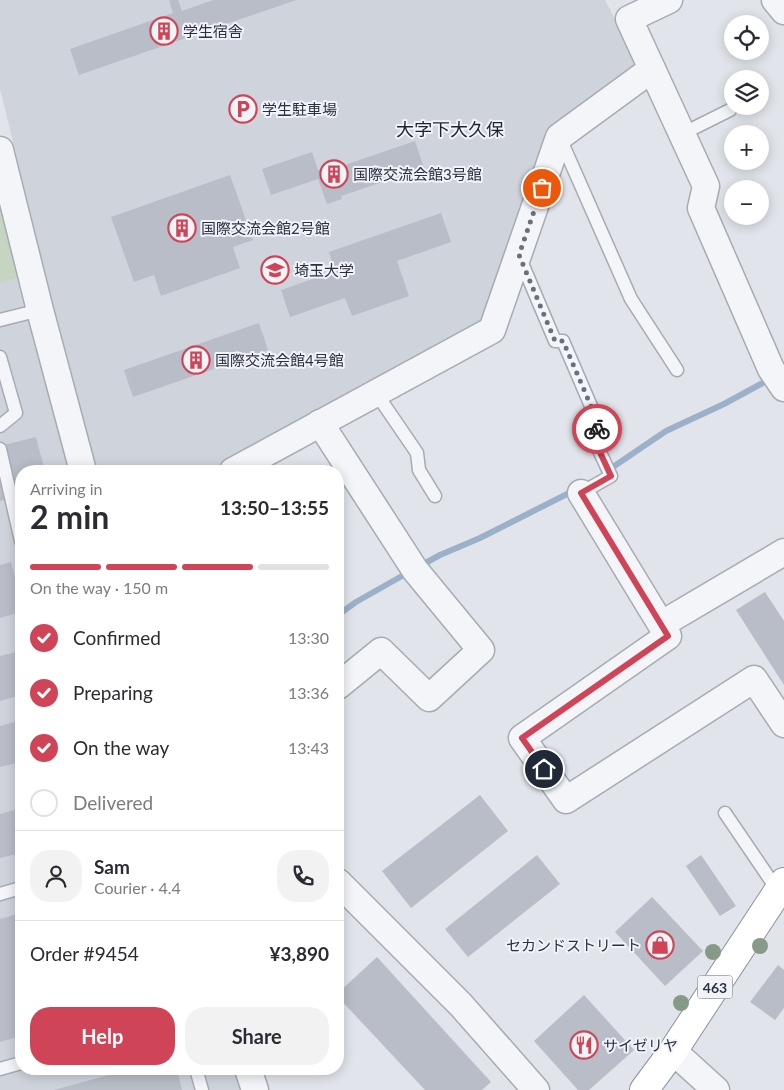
<!DOCTYPE html>
<meta charset="utf-8">
<style>
body{margin:0;font-family:Lato,"Noto Sans JP",sans-serif;background:#f2f2f3;color:#2b2b33;height:100vh;display:flex;flex-direction:column;font-size:19px;white-space:nowrap}
*{box-sizing:border-box;margin:0}
p{font-size:16px;color:#7c7c81}
.icon{flex:none;width:28px;height:28px;fill:none;stroke:currentColor;stroke-width:2;stroke-linecap:round;stroke-linejoin:round}
.map{position:relative;flex:1;overflow:hidden}
.sheet{position:absolute;left:15px;top:465px;width:329px;height:610px;display:flex;flex-direction:column;background:#fff;border-radius:20px;box-shadow:0 2px 12px #0003}
.sheet>*{flex:none}
.buttons{position:absolute;left:724px;top:15px;display:grid;gap:10px}
.buttons a{display:grid;place-items:center;width:45px;height:45px;border-radius:50%;background:#fff;box-shadow:0 2px 12px #0003;font-size:25px}
.pin{position:absolute;display:grid;place-items:center;width:42px;height:42px;color:#fff;margin:-21px;border:2px solid #fff;border-radius:50%;box-shadow:0 1px 5px #0007}
.courier{position:absolute;display:grid;place-items:center;width:50px;height:50px;margin:-25px;border:4px solid #d04457;border-radius:50%;background:#fff;color:#222;box-shadow:0 1px 6px #0007}
.headline em{font-style:normal;font-weight:700}
.headline div{display:flex;flex-direction:column-reverse}
.headline{display:flex;align-items:center;justify-content:space-between;height:85px;padding:0 15px}
h1{font-size:32px;font-weight:700;line-height:38px}
.bar{display:grid;grid-template-columns:repeat(4,1fr);gap:8px 5px;align-content:center;height:60px;padding:0 15px}
.bar i{height:6px;border-radius:4px;background:#e1e1e2}
.bar .current{background:#d04457}
.bar p{grid-column:span 4}
.line{display:flex;align-items:center;gap:12px;padding:0 15px;border-top:1px solid #e1e1e2}
.line div{flex:1}
.round{display:grid;place-items:center;flex:none;width:52px;height:52px;border-radius:20px;background:#f2f2f3}
ol{padding:0 15px;list-style:none}
li{display:flex;align-items:center;gap:15px;height:55px}
li p{margin-inline-start:auto}
li .icon{padding:5px;border-radius:50%;background:#d04457;color:#fff;stroke-width:4}
li:last-child{color:#7c7c81}
li i{width:28px;height:28px;border:2px solid #e1e1e2;border-radius:50%}
.action{display:flex;gap:10px;margin-top:auto;padding:10px 15px}
.action a{flex:1;height:58px;border-radius:20px;background:#d04457;color:#fff;font-size:20px;font-weight:700;line-height:58px;text-align:center}
.action a+a{background:#f2f2f3;color:#2b2b33}
.map>svg:first-child{display:block}
.built{fill:#cfd3dc}
.green{fill:#c6d4c2}
.lines{fill:none;stroke-linecap:round;stroke-linejoin:round}
.stream{stroke:#9bb1ca;stroke-width:6}
.building{fill:#b8bdc7}
.lane-casing{stroke:#a6abb4;stroke-width:15}
.street-casing{stroke:#a6abb4;stroke-width:29}
.highway-casing{stroke:#8891a1;stroke-width:30}
.lane{stroke:#f4f5f8;stroke-width:12}
.street{stroke:#f4f5f8;stroke-width:26}
.highway{stroke:#fff;stroke-width:28}
.tree{fill:#879a87}
.done{stroke:#69707d;stroke-width:5;stroke-dasharray:0 9}
.route{stroke:#d04457;stroke-width:6}
.labels{text-anchor:middle;dominant-baseline:central;stroke-width:4;stroke-linejoin:round;paint-order:stroke}
.shield{fill:#f1f3f7;stroke:#656b78;stroke-width:1}
.shield-label{font-size:14px;font-weight:bold;fill:#293142}
.poi-label{font-size:15px;fill:#293142;stroke:#f1f3f7;text-anchor:start}
.quarter-label{font-size:18px;fill:#1b2333;stroke:#f1f3f7}
</style>
<div class="map">
<svg width="784" height="1090" viewBox="0 0 784 1090">
<rect width="100%" height="100%" fill="#e1e4ea"/>
<g class="built">
<polygon points="0,0 605,0 638,65 553,128 493,306 467,336 221,471 94,471 0,89"/>
<polygon points="0,190 71,471 21,471 21,1069 234,1069 241,1090 0,1090"/>
</g>
<polygon class="green" points="0,208 19,278 0,283"/>
<g class="lines">
<g class="stream">
<polyline points="607,471 666,431 724,404 770,379"/>
<polyline points="420,566 440,555 480,538 575,490"/>
<polyline points="338,615 356,602 409,572"/>
</g>
</g>
<g class="building">
<polygon points="169,0 178,0 182,11 213,0 296,0 79,75 70,49 173,13"/>
<polygon points="415,141 424,168 341,196 342,199 327,204 318,179 271,195 262,169 312,152 318,170 332,165 333,169"/>
<polygon points="230,175 253,240 233,247 240,268 161,296 154,275 134,282 111,217"/>
<polygon points="441,213 451,242 397,261 409,296 352,316 345,298 290,317 281,290 335,271 329,252"/>
<polygon points="259,323 268,350 133,397 124,370"/>
<polygon points="36,437 45,471 21,471 21,496 0,501 0,446"/>
<polygon points="11,562 21,600 21,612 0,618 0,565"/>
<polygon points="765,592 784,621 784,685 736,610"/>
<polygon points="21,651 21,695 0,701 0,656"/>
<polygon points="21,720 21,762 0,767 0,726"/>
<polygon points="480,795 508,831 411,908 382,871"/>
<polygon points="21,808 21,853 0,858 0,814"/>
<polygon points="537,855 560,884 468,957 445,929"/>
<polygon points="701,855 736,906 720,916 686,866"/>
<polygon points="652,897 703,951 665,986 615,932"/>
<polygon points="21,913 21,1036 0,1042 0,919"/>
<polygon points="377,957 491,1082 482,1090 425,1090 338,997 338,993"/>
<polygon points="778,965 784,970 784,1008 775,1020 750,1002"/>
<polygon points="584,995 634,1050 589,1090 578,1090 534,1041"/>
<polygon points="143,1069 177,1069 182,1090 54,1090 127,1070 127,1073"/>
</g>
<g class="lines">
<g class="lane-casing">
<g id="lane">
<polyline points="682,134 730,110"/>
<polyline points="560,138 631,299 677,370"/>
<polyline points="519,256 555,341 563,341 600,427 591,433 611,476 581,493"/>
<polyline points="0,320 40,310"/>
<polyline points="0,357 16,413 0,426"/>
<polyline points="376,393 417,453 419,470 435,496"/>
<polyline points="0,449 21,541"/>
<polyline points="725,813 778,891"/>
<polyline points="0,894 21,888"/>
<polyline points="0,1069 21,1063"/>
<polyline points="196,1069 202,1090"/>
</g>
</g>
<g class="street-casing">
<g id="street">
<polyline points="669,0 629,19 706,186 701,208 771,369 784,388"/>
<polyline points="775,0 784,11"/>
<polyline points="0,150 40,310 83,471"/>
<polyline points="320,423 415,570 481,650 429,698 381,651 338,686"/>
<polyline points="233,471 492,330 559,137 652,69"/>
<polyline points="581,493 668,636 522,738 566,800 754,679 784,724"/>
<polyline points="662,624 784,552"/>
<polyline points="338,882 461,1005 536,1090"/>
<polyline points="673,1051 716,1090"/>
<polyline points="248,1069 255,1090"/>
</g>
</g>
<g class="highway-casing">
<polyline id="highway" points="644,1090 673,1051 784,882"/>
</g>
<use href="#lane" class="lane"/>
<use href="#street" class="street"/>
<use href="#highway" class="highway"/>
</g>
<g class="tree">
<circle cx="760" cy="946" r="8"/>
<circle cx="713" cy="952" r="8"/>
<circle cx="681" cy="1003" r="8"/>
</g>
<g class="lines">
<polyline class="done" points="542,188 519,255 555,341 563,341 600,427 597,429"/>
<polyline class="route" points="544,769 522,738 668,636 581,493 611,476 591,433 597,429"/>
</g>
<defs>
<g id="building-ring" transform="scale(1.4375)"><circle r="9.5" fill="#f1f3f7" stroke="#d04457" stroke-width="1.5"/><path d="M-4-6H4V6H1V3H-1V6H-4ZM-2.5-4.3h1.7v1.8h-1.7ZM.8-4.3h1.7v1.8H.8ZM-2.5-1h1.7V.8h-1.7ZM.8-1h1.7V.8H.8Z" fill="#d04457"/></g>
<g id="parking-ring" transform="scale(1.4375)"><circle r="9.5" fill="#f1f3f7" stroke="#d04457" stroke-width="1.5"/><path d="M-3.5-5.5H1a3.5 3.5 0 0 1 0 7H-1V5.5H-3.5ZM-1-3.4V-.6H.8a1.4 1.4 0 0 0 0-2.8Z" fill="#d04457"/></g>
<g id="university-ring" transform="scale(1.4375)"><circle r="9.5" fill="#f1f3f7" stroke="#d04457" stroke-width="1.5"/><path d="M0-5L7-2L0 1L-7-2ZM-4 1L0 2.5L4 1V4Q0 6-4 4Z" fill="#d04457"/></g>
<g id="shop-ring" transform="scale(1.4375)"><circle r="9.5" fill="#f1f3f7" stroke="#d04457" stroke-width="1.5"/><path d="M-5-2.5h2.3a2.7 3.5 0 0 1 5.4 0H5L5.5 6h-11ZM-1.5-2.5h3a1.5 2.3 0 0 0-3 0Z" fill="#d04457"/></g>
<g id="restaurant-ring" transform="scale(1.4375)"><circle r="9.5" fill="#f1f3f7" stroke="#d04457" stroke-width="1.5"/><path d="M-5-6h1v4h1v-4h1v4h1v-4h1v5L-1.5 .5V6h-2V.5L-5-1ZM5-6V6H3V1.5H1.5Q1.5-4 5-6Z" fill="#d04457"/></g>
</defs>
<g fill-rule="evenodd">
<use href="#building-ring" x="164" y="31"/>
<use href="#parking-ring" x="243" y="109"/>
<use href="#building-ring" x="334" y="174"/>
<use href="#building-ring" x="182" y="228"/>
<use href="#university-ring" x="275" y="270"/>
<use href="#building-ring" x="196" y="360"/>
<use href="#shop-ring" x="660" y="945"/>
<use href="#restaurant-ring" x="584" y="1045"/>
</g>
<g class="labels">
<rect class="shield" x="697.5" y="975.5" width="35" height="23" rx="4"/>
<g class="shield-label">
<text x="715" y="987">463</text>
</g>
<g class="poi-label">
<text x="183" y="31">学生宿舎</text>
<text x="262" y="109">学生駐車場</text>
<text x="353" y="174">国際交流会館3号館</text>
<text x="201" y="228">国際交流会館2号館</text>
<text x="294" y="270">埼玉大学</text>
<text x="215" y="360">国際交流会館4号館</text>
<text x="641" y="945" text-anchor="end">セカンドストリート</text>
<text x="603" y="1045">サイゼリヤ</text>
</g>
<g class="quarter-label">
<text x="450" y="129">大字下大久保</text>
</g>
</g>
</svg>
<div class="buttons">
<a><svg class="icon" aria-label="locate" viewBox="0 0 24 24"><circle cx="12" cy="12" r="6"/><path d="M12 2v4M12 18v4M2 12h4M18 12h4"/></svg></a>
<a><svg class="icon" aria-label="layers" viewBox="0 0 24 24"><path d="M12 4l9 5-9 5-9-5zM3 14l9 5 9-5"/></svg></a>
<a>+</a>
<a>−</a>
</div>
<div class="pin" style="left:542px;top:188px;background:#ea580c"><svg class="icon" aria-label="bag" viewBox="0 0 24 24"><path d="M5 8h14l-1 12H6zM9 8a3 3 0 0 1 6 0"/></svg></div>
<div class="pin" style="left:544px;top:769px;background:#1f2937"><svg class="icon" aria-label="home" viewBox="0 0 24 24"><path d="M3 11l9-7 9 7M6 9v11h12V9"/></svg></div>
<div class="courier" style="left:597px;top:429px"><svg class="icon" aria-label="bike" viewBox="0 0 24 24"><circle cx="6" cy="16" r="4"/><circle cx="18" cy="16" r="4"/><path d="M6 16l4-8h5l3 8M10 8l3 8H6M13 5h3"/></svg></div>
<section class="sheet">
<div class="headline"><div><h1>2 min</h1><p>Arriving in</p></div><em>13:50–13:55</em></div>
<div class="bar"><i class="current"></i><i class="current"></i><i class="current"></i><i></i><p>On the way · 150 m</p></div>
<ol>
<li><svg class="icon" aria-label="check" viewBox="0 0 24 24"><path d="M5 12l5 5 9-10"/></svg>Confirmed<p>13:30</p></li>
<li><svg class="icon" aria-label="check" viewBox="0 0 24 24"><path d="M5 12l5 5 9-10"/></svg>Preparing<p>13:36</p></li>
<li><svg class="icon" aria-label="check" viewBox="0 0 24 24"><path d="M5 12l5 5 9-10"/></svg>On the way<p>13:43</p></li>
<li><i></i>Delivered</li>
</ol>
<div class="line" style="height:90px"><a class="round"><svg class="icon" aria-label="person" viewBox="0 0 24 24"><circle cx="12" cy="8" r="4"/><path d="M4 21q1-7 8-7t8 7"/></svg></a><div><b>Sam</b><p>Courier · 4.4</p></div><a class="round"><svg class="icon" aria-label="phone" viewBox="0 0 24 24"><path d="M5 4h4l2 5-3 2q2 4 5 5l2-3 5 2v4C11 20 4 13 5 4z"/></svg></a></div>
<div class="line" style="height:65px"><div>Order #9454</div><b>¥3,890</b></div>
<div class="action"><a>Help</a><a>Share</a></div>
</section>
</div>
